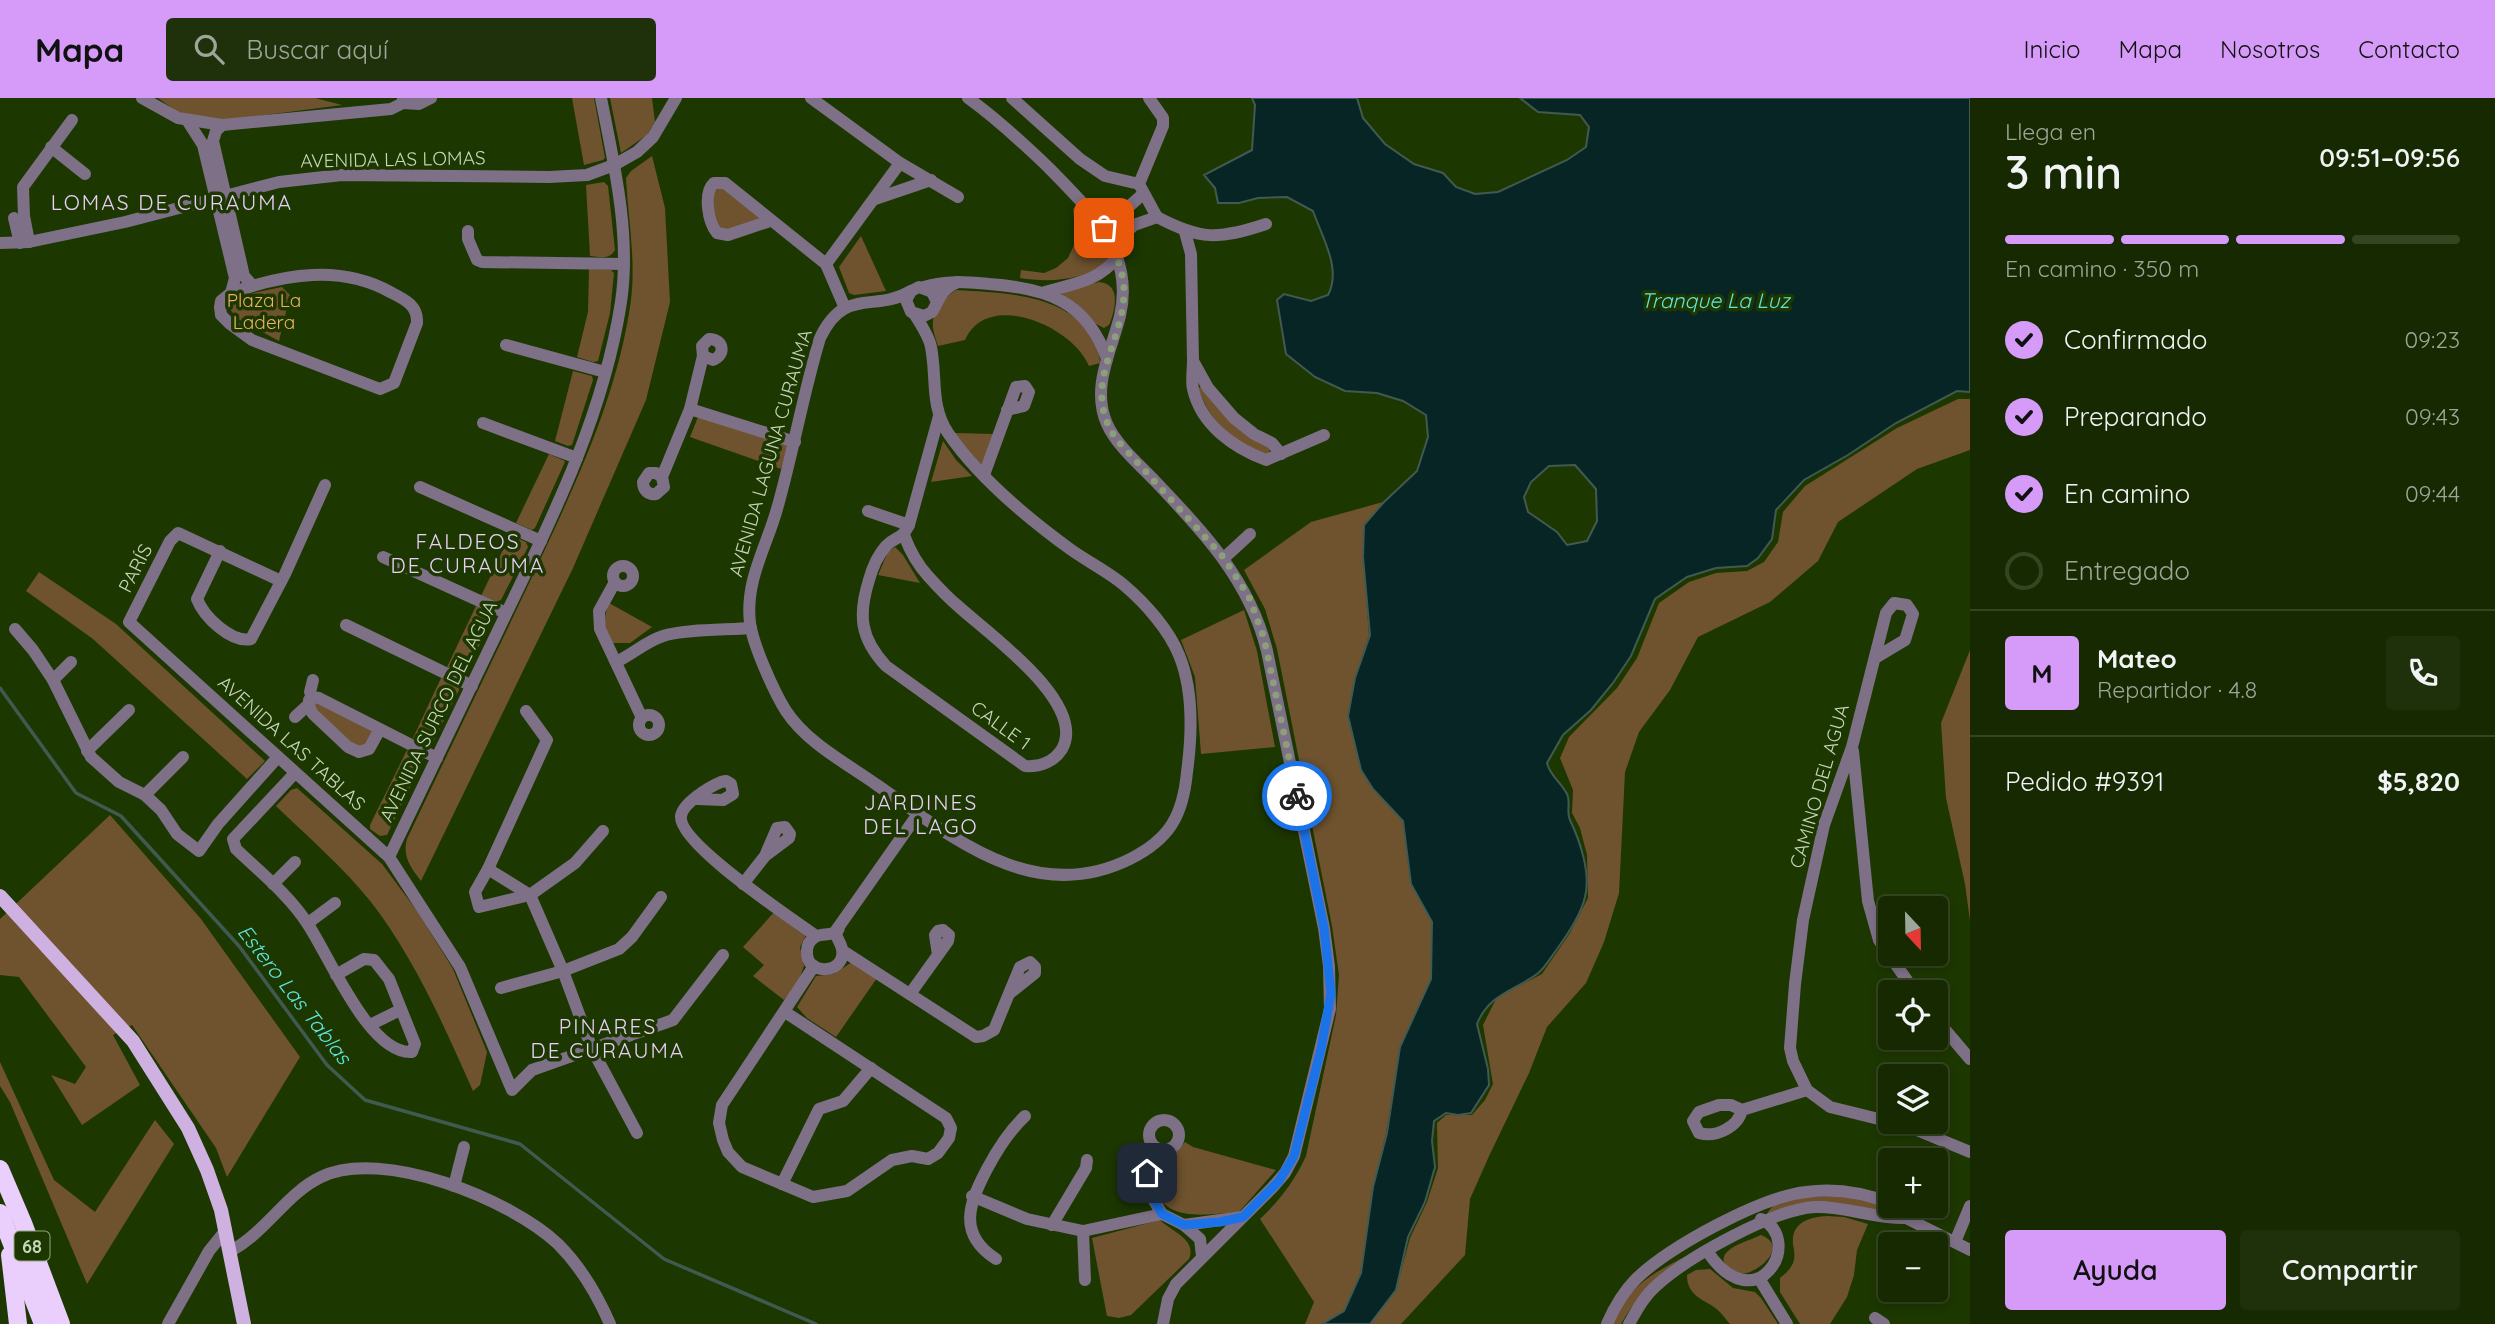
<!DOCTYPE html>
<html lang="es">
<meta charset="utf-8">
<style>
body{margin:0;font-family:Quicksand,sans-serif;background:#1f310a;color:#f1f3f6;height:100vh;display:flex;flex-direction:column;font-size:26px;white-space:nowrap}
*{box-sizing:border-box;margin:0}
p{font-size:23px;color:#9ea699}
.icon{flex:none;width:38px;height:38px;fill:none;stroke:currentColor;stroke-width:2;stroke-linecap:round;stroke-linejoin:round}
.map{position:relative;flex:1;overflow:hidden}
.panel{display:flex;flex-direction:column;background:#162900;width:525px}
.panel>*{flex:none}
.needle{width:46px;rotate:158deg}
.fabs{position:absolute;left:1878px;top:798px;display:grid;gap:14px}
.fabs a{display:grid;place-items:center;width:70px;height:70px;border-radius:7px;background:#162900;box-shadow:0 4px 10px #0003,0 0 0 2px #354522;font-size:35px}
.pin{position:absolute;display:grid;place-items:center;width:60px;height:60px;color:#fff;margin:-30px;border-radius:14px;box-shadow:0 4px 10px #0006}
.courier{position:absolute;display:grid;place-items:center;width:70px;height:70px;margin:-35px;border:5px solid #1a73e8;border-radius:50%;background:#fff;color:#222;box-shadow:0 2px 9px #0007}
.headline em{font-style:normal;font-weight:600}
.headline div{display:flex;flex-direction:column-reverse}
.headline{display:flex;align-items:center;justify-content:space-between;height:119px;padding:0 35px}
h1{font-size:46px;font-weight:600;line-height:52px}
.bar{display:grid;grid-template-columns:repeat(4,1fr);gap:10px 7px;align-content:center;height:84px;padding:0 35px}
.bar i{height:9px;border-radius:5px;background:#354522}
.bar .current{background:#d69bf9}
.bar p{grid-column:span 4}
.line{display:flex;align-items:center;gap:18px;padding:0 35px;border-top:2px solid #354522}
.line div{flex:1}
.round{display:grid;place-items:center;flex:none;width:74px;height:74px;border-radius:7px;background:#1f310a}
ol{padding:0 35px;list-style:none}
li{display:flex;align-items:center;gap:21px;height:77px}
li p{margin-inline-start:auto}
li .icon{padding:7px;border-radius:50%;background:#d69bf9;color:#111;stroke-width:4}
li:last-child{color:#9ea699}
li i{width:38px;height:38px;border:4px solid #354522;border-radius:50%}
.primary-button{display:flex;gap:14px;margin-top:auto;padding:14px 35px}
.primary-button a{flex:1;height:80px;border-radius:7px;background:#d69bf9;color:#111;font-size:28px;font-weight:600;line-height:80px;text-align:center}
.primary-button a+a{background:#1f310a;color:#f1f3f6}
header{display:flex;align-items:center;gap:42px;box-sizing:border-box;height:98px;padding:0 35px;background:#d69bf9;color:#111}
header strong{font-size:33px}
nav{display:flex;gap:38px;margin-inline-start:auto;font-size:24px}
.search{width:490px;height:63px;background:#1f310a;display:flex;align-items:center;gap:18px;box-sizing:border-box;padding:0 24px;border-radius:7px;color:#9ea699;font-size:26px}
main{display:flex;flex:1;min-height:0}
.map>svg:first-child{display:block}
.green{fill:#6f532e}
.water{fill:#072524;stroke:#415a51;stroke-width:2;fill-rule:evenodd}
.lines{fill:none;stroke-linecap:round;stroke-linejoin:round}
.stream{stroke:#415a51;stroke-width:3.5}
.minor{stroke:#7e7087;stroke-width:12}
.major{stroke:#cfb1e1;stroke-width:14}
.highway{stroke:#eacefc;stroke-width:18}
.done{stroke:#8c9f7a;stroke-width:7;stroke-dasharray:0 12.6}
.route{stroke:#1a73e8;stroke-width:9}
.labels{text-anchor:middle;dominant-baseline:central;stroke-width:7;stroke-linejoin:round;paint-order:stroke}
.shield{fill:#1d3700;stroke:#94a783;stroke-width:2}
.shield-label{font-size:18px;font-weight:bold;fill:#c7d7bb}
.street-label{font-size:19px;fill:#c7d7bb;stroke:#1d3700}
.park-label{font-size:19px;fill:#edb266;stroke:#1d3700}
.neighbourhood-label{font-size:21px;letter-spacing:2px;fill:#e8d0f8;stroke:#1d3700}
.water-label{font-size:21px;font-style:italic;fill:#5ee4df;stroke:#1d3700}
</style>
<header>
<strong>Mapa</strong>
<div class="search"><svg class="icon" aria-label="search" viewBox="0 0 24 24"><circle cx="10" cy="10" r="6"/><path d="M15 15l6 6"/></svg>Buscar aquí</div>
<nav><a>Inicio</a><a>Mapa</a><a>Nosotros</a><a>Contacto</a></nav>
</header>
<main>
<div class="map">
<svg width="1970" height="1226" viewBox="0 0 1970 1226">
<rect width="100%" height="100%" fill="#1d3700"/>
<g class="green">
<polygon points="158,0 315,0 342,7 227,22 179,15"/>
<polygon points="572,0 594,0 605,60 603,62 584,67"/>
<polygon points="610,0 652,0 655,24 647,37 621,55"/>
<path d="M652 58 665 110 670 204 646 302 573 470 421 783C411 770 402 759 407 741 446 659 485 578 524 496 568 402 617 305 631 202 636 161 628 121 626 80L631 73Z"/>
<path d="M604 84 608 88 615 152C610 162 599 159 590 158L586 87Z"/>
<polygon points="722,88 759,119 760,121 727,134 715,126 711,95"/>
<path d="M1073 110C1094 123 1103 141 1110 163 1084 182 1052 185 1020 180L1021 172 1044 175 1056 170 1068 160 1076 143Z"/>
<polygon points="861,138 886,193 854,197 849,195 839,169"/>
<polygon points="589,171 611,172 614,175 610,215 598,263 593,264 577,259 588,214"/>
<path d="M1099 184C1122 186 1115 213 1109 227L1104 230 1092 224 1061 197 1063 194Z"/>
<polygon points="282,189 290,197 279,243 238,221 228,209 234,199"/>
<path d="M957 192C1001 195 1067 195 1091 239 1096 248 1100 255 1100 265L1089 268C1073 228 987 191 965 242L938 248C936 241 932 232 933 224 933 212 946 197 957 192Z"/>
<polygon points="573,273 592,278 593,282 572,347 568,348 555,343"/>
<path d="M1203 288 1270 350 1269 356 1264 357C1230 340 1212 327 1198 290Z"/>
<polygon points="1958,301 1970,301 1970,352 1917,371 1838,424 1818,463 1770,504 1698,539 1670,592 1639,634 1625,674 1619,795 1604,844 1586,885 1547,929 1529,975 1490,1056 1470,1101 1465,1157 1401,1226 1370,1226 1396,1192 1410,1140 1427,1104 1438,1070 1437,1025 1446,1017 1472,1017 1485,1002 1493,986 1483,927 1497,899 1542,876 1570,835 1588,800 1587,757 1580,730 1572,715 1573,692 1560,660 1569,639 1617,590 1637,560 1659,505 1689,484 1716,475 1747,473 1764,464 1778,444 1783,414 1805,388 1897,330"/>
<polygon points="698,319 789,348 781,371 690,339"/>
<polygon points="954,335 994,336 983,370"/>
<polygon points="943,343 956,362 972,378 931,384"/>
<polygon points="549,356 565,363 564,366 535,430 532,432 516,425"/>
<path d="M1383 404 1364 427 1363 459 1369 537 1355 579 1348 618 1361 672 1373 691 1403 723 1411 786 1432 824 1431 881 1400 949 1386 1035 1373 1089 1361 1175 1344 1213 1322 1226H1305L1314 1204 1260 1121C1280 1102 1294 1084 1306 1058L1336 917 1339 877 1332 828 1277 551 1265 511 1244 472 1311 424Z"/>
<polygon points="510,437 526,444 528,449 501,502 495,504 481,498"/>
<polygon points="895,449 903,457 920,485 878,477 888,454"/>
<polygon points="39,474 116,526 265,663 247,681 93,541 26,493"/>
<path d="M609 505 652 529 630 545H610C605 531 603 519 609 505Z"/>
<polygon points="476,508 492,516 493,520 466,574 462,576 447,569"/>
<polygon points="1244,512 1257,553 1275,649 1201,656 1195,579 1181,542"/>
<polygon points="1970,552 1970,823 1965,786 1946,700 1941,625"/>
<polygon points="441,580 458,588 459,592 434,642 429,647 413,640"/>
<polygon points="316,604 373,634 367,646 361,649 351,645 313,609"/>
<polygon points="407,652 422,660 423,662 387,737 380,738 370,731 370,727"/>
<path d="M297 690 382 766 417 813 453 871 487 954 480 987 473 993C444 928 415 861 371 804 345 771 307 738 276 708L291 692Z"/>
<polygon points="110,717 201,821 300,959 227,1079 216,1050 132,927 113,937 140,987 82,1027 51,977 75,986 86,969 19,879 0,877 0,821"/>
<polygon points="775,813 807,835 800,849 804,868 798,885 784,902 753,878 764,867 743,849"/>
<polygon points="852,864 877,880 836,939 807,920 797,909 816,878 834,876"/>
<polygon points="0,964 54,1082 95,1114 155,1022 174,1046 87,1186 10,1004 0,988"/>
<path d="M1185 1044 1193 1049 1276 1072 1239 1114C1209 1116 1159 1127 1154 1083 1153 1073 1154 1065 1161 1057L1178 1052Z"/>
<path d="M1833 1098C1850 1100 1881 1100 1891 1115L1862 1109 1766 1118C1775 1095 1812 1099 1833 1098Z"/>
<path d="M1827 1118 1844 1119 1868 1126 1857 1152 1854 1177 1847 1199 1830 1226H1800L1780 1194V1180C1786 1175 1792 1170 1794 1162 1795 1156 1794 1152 1793 1146 1791 1124 1810 1119 1827 1118Z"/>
<path d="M1160 1122C1172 1134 1197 1141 1189 1161L1131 1217 1119 1220 1107 1218 1092 1140Z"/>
<path d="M1761 1137C1787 1147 1764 1170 1747 1175 1737 1178 1715 1166 1727 1154 1734 1146 1751 1142 1761 1137Z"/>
<path d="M1686 1158C1660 1179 1637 1197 1621 1226H1611C1631 1187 1648 1178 1686 1158Z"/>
<path d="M1710 1171 1733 1190 1755 1194 1761 1200 1778 1226H1730C1725 1220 1720 1213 1714 1209 1700 1200 1687 1196 1687 1177L1696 1172Z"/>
</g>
<path class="water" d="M1252 0H1357L1363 20 1385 46 1414 66 1443 75 1456 89 1475 96 1498 94 1567 62 1586 49 1589 29 1580 17 1538 14 1520 0H1970V294L1957 293 1896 325 1848 357 1804 382 1776 412 1772 441 1758 460 1747 468 1716 470 1687 479 1655 501 1631 558 1613 585 1591 612 1563 637 1547 665C1550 678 1561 684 1567 696 1571 704 1566 714 1570 722 1580 743 1591 775 1585 799 1581 817 1568 836 1557 851 1551 859 1545 870 1537 876 1514 893 1489 896 1477 926L1488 971 1489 987 1471 1015 1458 1017 1446 1015 1434 1023 1432 1043 1435 1069 1425 1104 1408 1139 1396 1192 1370 1226H1322L1344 1213 1361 1175 1373 1089 1387 1035 1400 949 1431 881 1432 824 1411 786 1403 723 1373 691 1361 672 1348 618 1355 580 1370 537 1363 459 1364 427 1384 404 1417 373 1428 339 1426 317 1403 303 1377 295 1345 293 1315 279 1286 256 1277 202 1284 196 1311 203 1328 197C1342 171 1322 139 1313 113L1287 99 1258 100 1239 105H1218L1215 90 1204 77 1252 52 1255 7ZM1575 367 1596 391 1597 423 1587 443 1567 447 1557 434 1528 414 1524 399 1531 384 1549 368Z"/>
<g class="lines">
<polyline class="stream" points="0,590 76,695 121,718 239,848 327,967 365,1002 520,1046 664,1161 816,1226"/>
<g class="minor">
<polyline points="142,0 178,20 222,27 391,11 403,5 403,0"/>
<polyline points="811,0 900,65 958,99"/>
<path d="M968 0C997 21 1022 44 1048 69 1090 112 1135 153 1120 218 1111 254 1091 290 1107 326 1117 348 1139 366 1155 383 1203 433 1250 483 1267 553L1324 830 1329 868 1330 911 1294 1058 1285 1075 1272 1090 1176 1186 1168 1201 1163 1226"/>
<polyline points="1012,0 1080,61 1105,78 1139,86"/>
<polyline points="1149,0 1163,20 1163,28 1139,86 1157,119"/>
<polyline points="403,5 419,6 431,0"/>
<path d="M187 22 203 47 235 180 231 195 221 203 220 209 221 217 230 226 252 242 380 291 394 285 417 225C418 208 406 202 392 195 341 166 284 176 231 195"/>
<polyline points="222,27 216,33 213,43 244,178 252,187"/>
<polyline points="51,49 85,76"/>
<polyline points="875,101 931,82"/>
<path d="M1157 119C1201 142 1218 142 1266 126"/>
<polyline points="14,120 20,145"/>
<polyline points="1098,122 1125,112 1143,96"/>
<path d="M770 123 728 137 717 135C708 124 703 95 714 85H725L826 166 845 210"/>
<polyline points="468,133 468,141 477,162 482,164 624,166"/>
<polyline points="1185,134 1191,156 1193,263 1208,290 1234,320 1254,336 1272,345 1281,356"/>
<polyline points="29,144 24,118 23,89 72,22"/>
<polyline points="0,145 29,144 125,124 279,84 342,77 549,79 587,77 614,67 637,54 653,39 676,0"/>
<polyline points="1112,147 1134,127 1157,119"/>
<polyline points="826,166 900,65"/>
<path d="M924 189C946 182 966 184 989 186 1046 190 1087 203 1107 261"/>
<path d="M911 193C874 215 845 188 820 240 803 296 793 355 777 411 766 450 745 483 750 525 753 547 774 594 786 613 807 645 846 665 877 687 952 739 1034 809 1130 761 1170 741 1183 717 1187 674 1192 637 1194 593 1179 557 1169 532 1146 506 1125 488 1109 474 1088 464 1070 451 1026 419 979 380 948 335 930 308 937 279 931 249 929 238 921 227 915 217"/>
<path d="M1045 194C1072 186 1100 183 1117 159"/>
<path d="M936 202 932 194 919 189 911 193 906 202 911 214 924 218 932 214C941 199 940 192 958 184"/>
<polyline points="506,247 605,274"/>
<path d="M1193 263C1193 272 1191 283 1193 291 1201 327 1234 350 1266 362L1324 337"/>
<polyline points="690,311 795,344"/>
<polyline points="483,325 577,360"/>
<polyline points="984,377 1016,289 1025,288 1029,294 1024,308 1007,312"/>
<path d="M662 379 656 375H649L643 384C643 392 648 397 656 396L664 389 662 379 690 311 703 258 702 248 709 241C724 241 726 257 713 262L703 258"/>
<polyline points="420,389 541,443"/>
<polyline points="868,413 909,427"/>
<path d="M904 437C910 453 916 465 928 478 937 488 947 499 958 508 986 534 1088 605 1062 651 1054 664 1040 669 1025 668L886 568C860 540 858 517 869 482 872 471 878 457 886 448 895 438 901 443 909 427L939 318"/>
<path d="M220 453 197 501C204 519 231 545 251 541L285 476 325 387"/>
<polyline points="383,459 506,515"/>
<polyline points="1224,460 1250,436"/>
<circle cx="623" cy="478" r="10"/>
<polyline points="281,483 178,435 170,443 129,524 389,759 460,869 512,992 532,972 673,922 723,857"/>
<polyline points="615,484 599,513 600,531 642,620"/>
<polyline points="346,527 472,588"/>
<polyline points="15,531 33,552 53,582 91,659 119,684 145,697 161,712 177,736 199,753 218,726 278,659"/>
<polyline points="1875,560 1905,542 1913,516 1907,507 1894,505 1886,515 1852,649 1824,727 1803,822 1795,886 1790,950 1793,963 1807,992 1830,1009 1907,1028 1970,1054"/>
<path d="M616 564C633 556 645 544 663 538 683 531 728 532 751 530"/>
<polyline points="53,582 71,564"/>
<polyline points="312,599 310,594 313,582"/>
<polyline points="526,613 547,642 488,771 475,794 479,809 530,797 575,765 603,733"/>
<circle cx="649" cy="627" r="10"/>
<polyline points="295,619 308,607"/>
<polyline points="380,631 369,651 359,654 348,649 313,616 310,611 309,602 312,599 319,600 437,660"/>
<polyline points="87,653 129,612"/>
<polyline points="1853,653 1868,803 1879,842 1915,894"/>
<path d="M295 675 233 741 236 751C260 774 289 797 307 825 329 857 369 957 412 954L415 946 389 881 374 862 364 861 336 877"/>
<polyline points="145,697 183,659"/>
<path d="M697 701 723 702 733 696 731 686 726 683 721 684C709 689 683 705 681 718 677 745 793 821 816 838"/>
<path d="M389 759C428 678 467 597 506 516 554 417 604 315 621 204 631 137 614 66 601 0"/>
<polyline points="488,771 530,797 563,873 592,951 637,1035"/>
<polyline points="273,786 295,764"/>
<polyline points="743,786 765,758 789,740 790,736 785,729 777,730 765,758"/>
<polyline points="308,825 335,805"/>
<path d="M839 830 836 836C837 841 841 845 842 851 847 876 805 879 807 853 807 847 810 842 815 839 821 835 829 838 835 834L918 716"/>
<polyline points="843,853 976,939 983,938 994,932 1020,869 1030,864 1035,869 1035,875 1010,895"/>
<polyline points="501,890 563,873 619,851 632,839 661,799"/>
<polyline points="910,896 948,843 949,837 943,832 938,833 935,837 938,857"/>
<polyline points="785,914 946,1020 951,1030 949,1040 938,1055 928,1061 912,1058 892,1062 847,1093 813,1099 742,1069 728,1054 723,1042 719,1025 722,1007 814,868"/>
<polyline points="1936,921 1970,961"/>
<polyline points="370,927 400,912"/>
<path d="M1742 1012C1738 1029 1716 1040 1699 1035L1693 1023 1699 1014 1719 1007H1731L1742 1012 1807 992"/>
<circle cx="1164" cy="1037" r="15"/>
<polyline points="1155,1050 1147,1075 1152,1099 1162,1116 1184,1127 1200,1141 1202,1158"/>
<polyline points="782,1086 819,1011 843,1003 871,970"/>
<polyline points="454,1088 464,1049"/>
<polyline points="972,1098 1027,1121 1083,1133 1162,1116"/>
<polyline points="1893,1108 1906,1120 1970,1152"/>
<polyline points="1052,1127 1086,1070 1087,1062"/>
<polyline points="1184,1127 1242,1119"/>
<polyline points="1083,1133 1085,1182"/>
<polyline points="1955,1144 1970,1108"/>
<path d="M231 1153C267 1133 287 1095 321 1079 382 1049 512 1102 558 1146 581 1169 597 1196 610 1226"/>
<path d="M1707 1153C1756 1226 1806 1142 1761 1121"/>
<path d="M996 1161C957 1136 969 1105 987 1071 997 1052 1009 1033 1025 1018"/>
<polyline points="1760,1182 1787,1226"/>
<polyline points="1875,1220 1884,1226"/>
<polyline points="168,1226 209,1153 226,1132"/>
<path d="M1607 1226C1614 1210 1623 1194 1636 1181 1669 1149 1760 1099 1806 1094 1834 1090 1864 1095 1890 1105"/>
<path d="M1629 1226C1637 1212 1644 1198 1657 1187 1688 1159 1774 1111 1815 1109 1846 1108 1875 1121 1906 1120"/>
</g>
<polyline class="major" points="0,798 133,943 188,1030 207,1072 221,1112 244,1226"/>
<g class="highway">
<polyline points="0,1071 23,1125 61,1226"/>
<polyline points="0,1115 43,1226"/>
<polyline points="10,1157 18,1226"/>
</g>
</g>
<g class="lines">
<path class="done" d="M1104 130C1113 149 1123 170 1124 192 1124 247 1079 288 1117 342L1224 460 1249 499 1264 540 1297 698"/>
<polyline class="route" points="1147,1075 1152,1099 1162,1116 1184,1127 1220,1124 1243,1119 1279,1083 1294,1058 1321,951 1331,895 1324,830 1297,698"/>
</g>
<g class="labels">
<rect class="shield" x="14.5" y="1133.5" width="35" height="29" rx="5"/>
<g class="shield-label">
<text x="32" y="1148">68</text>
</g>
<g class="street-label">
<text transform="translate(393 61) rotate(-1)">AVENIDA LAS LOMAS</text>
<text transform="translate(770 355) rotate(-74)">AVENIDA LAGUNA CURAUMA</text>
<text transform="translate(135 470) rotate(-63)">PARÍS</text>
<text transform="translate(438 613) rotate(-64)">AVENIDA SURCO DEL AGUA</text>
<text transform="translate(1001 627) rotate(36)">CALLE 1</text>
<text transform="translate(292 645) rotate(42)">AVENIDA LAS TABLAS</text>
<text transform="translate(1819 688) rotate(-74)">CAMINO DEL AGUA</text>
</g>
<g class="park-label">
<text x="264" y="202">Plaza La<tspan x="264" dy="22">Ladera</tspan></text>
</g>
<g class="neighbourhood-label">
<text x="172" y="104">LOMAS DE CURAUMA</text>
<text x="468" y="443">FALDEOS<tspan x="468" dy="24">DE CURAUMA</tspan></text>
<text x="921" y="704">JARDINES<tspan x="921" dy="24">DEL LAGO</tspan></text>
<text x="608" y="928">PINARES<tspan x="608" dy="24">DE CURAUMA</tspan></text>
</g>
<g class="water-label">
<text x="1715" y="202">Tranque La Luz</text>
<text transform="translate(295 896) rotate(52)">Estero Las Tablas</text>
</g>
</g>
</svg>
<div class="fabs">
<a><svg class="needle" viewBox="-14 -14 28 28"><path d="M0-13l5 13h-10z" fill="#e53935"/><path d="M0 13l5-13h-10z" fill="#9ea699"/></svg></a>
<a><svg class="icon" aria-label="locate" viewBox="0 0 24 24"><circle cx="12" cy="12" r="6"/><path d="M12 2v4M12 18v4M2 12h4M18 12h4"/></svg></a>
<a><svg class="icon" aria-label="layers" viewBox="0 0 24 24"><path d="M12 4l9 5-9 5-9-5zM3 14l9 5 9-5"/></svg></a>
<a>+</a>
<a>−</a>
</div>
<div class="pin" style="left:1104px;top:130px;background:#ea580c"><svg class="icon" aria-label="bag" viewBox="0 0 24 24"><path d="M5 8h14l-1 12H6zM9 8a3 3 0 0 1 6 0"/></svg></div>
<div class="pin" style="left:1147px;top:1075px;background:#1f2937"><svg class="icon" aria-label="home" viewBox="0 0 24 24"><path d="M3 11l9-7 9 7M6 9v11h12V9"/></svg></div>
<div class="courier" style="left:1297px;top:698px"><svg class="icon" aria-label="bike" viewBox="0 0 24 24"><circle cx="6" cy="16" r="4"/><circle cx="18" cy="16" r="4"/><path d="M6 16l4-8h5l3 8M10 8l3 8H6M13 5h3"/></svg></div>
</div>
<section class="panel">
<div class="headline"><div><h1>3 min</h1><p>Llega en</p></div><em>09:51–09:56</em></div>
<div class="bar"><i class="current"></i><i class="current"></i><i class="current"></i><i></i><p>En camino · 350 m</p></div>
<ol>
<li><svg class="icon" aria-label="check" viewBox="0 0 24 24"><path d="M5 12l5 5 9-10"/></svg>Confirmado<p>09:23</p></li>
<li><svg class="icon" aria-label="check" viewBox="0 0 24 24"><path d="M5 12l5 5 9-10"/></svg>Preparando<p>09:43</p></li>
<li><svg class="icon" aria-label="check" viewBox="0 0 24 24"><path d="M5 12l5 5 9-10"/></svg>En camino<p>09:44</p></li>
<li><i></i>Entregado</li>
</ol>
<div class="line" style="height:126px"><b class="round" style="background:#d69bf9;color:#111">M</b><div><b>Mateo</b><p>Repartidor · 4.8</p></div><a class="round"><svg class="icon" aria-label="phone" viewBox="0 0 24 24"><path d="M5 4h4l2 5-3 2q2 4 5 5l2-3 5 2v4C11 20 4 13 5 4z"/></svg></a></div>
<div class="line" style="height:91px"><div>Pedido #9391</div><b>$5,820</b></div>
<div class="primary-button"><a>Ayuda</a><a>Compartir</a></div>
</section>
</main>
